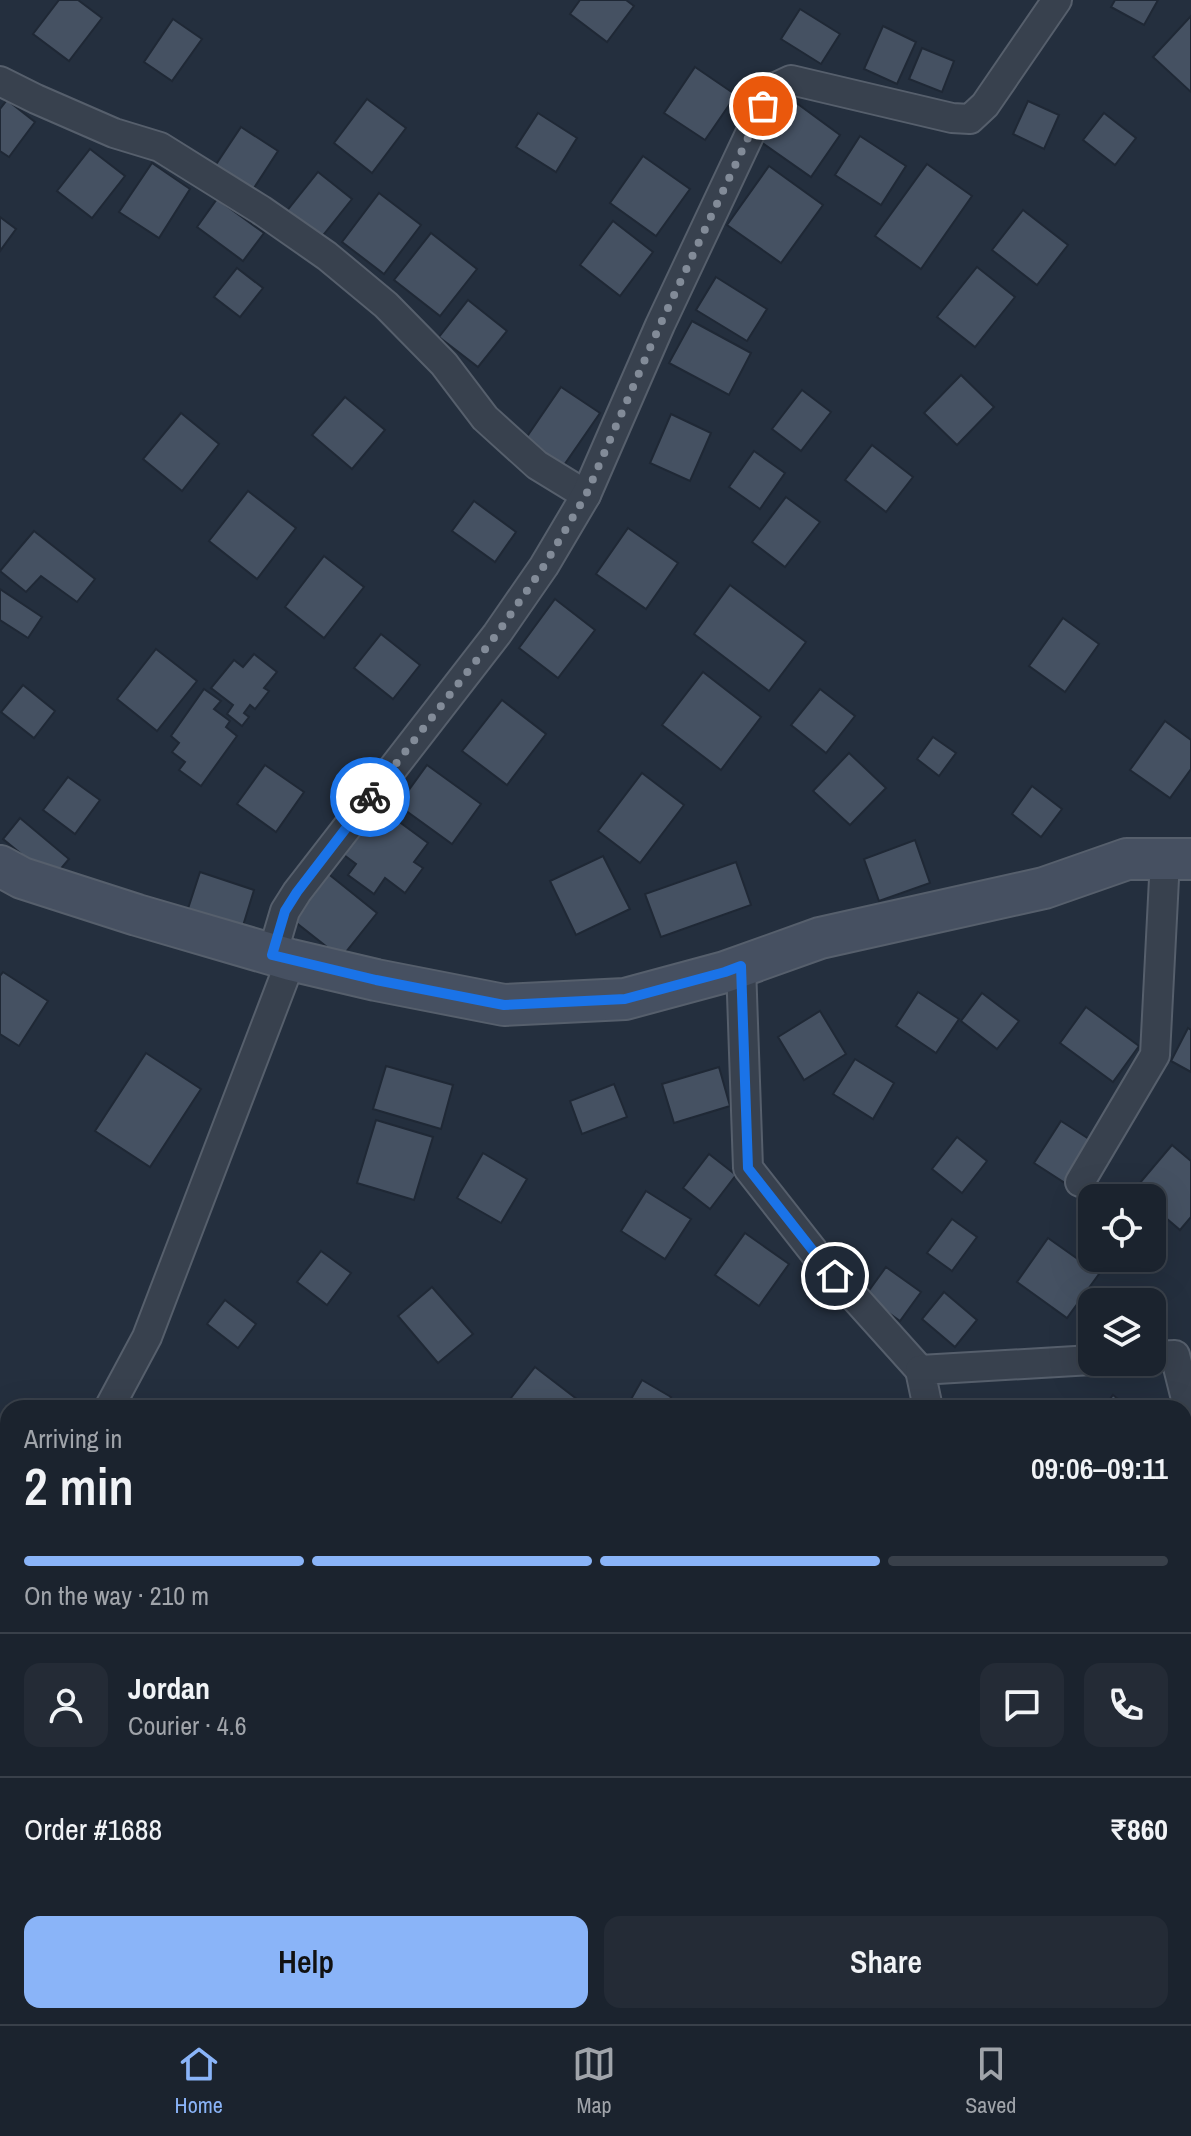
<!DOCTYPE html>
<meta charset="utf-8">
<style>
body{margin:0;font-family:"Archivo Narrow",sans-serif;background:#242b36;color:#f1f3f6;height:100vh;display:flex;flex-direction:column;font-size:30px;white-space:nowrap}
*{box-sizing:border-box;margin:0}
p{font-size:26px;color:#a0a4aa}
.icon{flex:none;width:44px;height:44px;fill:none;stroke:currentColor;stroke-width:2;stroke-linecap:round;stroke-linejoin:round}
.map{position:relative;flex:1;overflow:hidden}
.panel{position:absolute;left:0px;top:1400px;width:1192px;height:624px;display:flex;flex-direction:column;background:#1b232e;border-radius:24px 24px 0 0;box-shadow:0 8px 32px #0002,0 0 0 2px #39404a}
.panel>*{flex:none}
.buttons{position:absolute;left:1078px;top:1184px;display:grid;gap:16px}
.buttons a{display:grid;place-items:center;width:88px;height:88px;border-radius:16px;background:#1b232e;box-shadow:0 8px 32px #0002,0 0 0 2px #39404a;font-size:40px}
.pin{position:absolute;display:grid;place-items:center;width:68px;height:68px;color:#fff;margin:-34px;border:4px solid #fff;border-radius:50%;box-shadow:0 2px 8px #0007}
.courier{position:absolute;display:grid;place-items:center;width:80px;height:80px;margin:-40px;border:6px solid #1a73e8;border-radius:50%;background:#fff;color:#222;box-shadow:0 2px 10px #0007}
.head em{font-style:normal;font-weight:600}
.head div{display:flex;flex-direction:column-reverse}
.head{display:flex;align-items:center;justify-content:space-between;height:136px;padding:0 24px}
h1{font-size:52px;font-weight:600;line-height:60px}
.bar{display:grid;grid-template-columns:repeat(4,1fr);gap:12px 8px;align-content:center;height:96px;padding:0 24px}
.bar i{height:10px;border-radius:6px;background:#39404a}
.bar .current{background:#8ab4f8}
.bar p{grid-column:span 4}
.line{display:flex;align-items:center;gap:20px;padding:0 24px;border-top:2px solid #39404a}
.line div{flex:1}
.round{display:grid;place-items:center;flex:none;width:84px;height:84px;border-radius:16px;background:#242b36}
.cta{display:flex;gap:16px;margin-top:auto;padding:16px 24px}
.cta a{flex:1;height:92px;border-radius:16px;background:#8ab4f8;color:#111;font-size:32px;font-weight:600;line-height:92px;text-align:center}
.cta a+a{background:#242b36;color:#f1f3f6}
.dock{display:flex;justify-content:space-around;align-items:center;height:112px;border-top:2px solid #39404a;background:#1b232e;font-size:22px;color:#a0a4aa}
.dock a{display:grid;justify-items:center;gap:4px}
.dock .current{color:#8ab4f8}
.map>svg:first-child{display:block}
.building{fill:#455162;stroke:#1f2835;stroke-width:2}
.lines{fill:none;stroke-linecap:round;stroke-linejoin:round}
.minor-casing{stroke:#565f6c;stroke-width:32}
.secondary-casing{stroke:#565f6c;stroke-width:44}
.minor{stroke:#38414e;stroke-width:28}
.secondary{stroke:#465061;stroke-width:40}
.done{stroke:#828b98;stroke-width:8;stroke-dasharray:0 14.4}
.route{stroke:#1a73e8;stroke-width:10}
</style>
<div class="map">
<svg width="1191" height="2024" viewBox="0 0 1191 2024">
<rect width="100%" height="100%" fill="#242f3e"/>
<g class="building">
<polygon points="59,0 78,0 102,18 69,61 33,34"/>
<polygon points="580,0 626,0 634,6 607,42 570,14"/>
<polygon points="1115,0 1158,0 1144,25 1111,7"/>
<polygon points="800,9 840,34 821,64 781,39"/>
<polygon points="1191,16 1191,92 1153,57"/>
<polygon points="173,19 202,39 172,81 144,62"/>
<polygon points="883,26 916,42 897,84 864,69"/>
<polygon points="922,48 954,61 942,92 909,79"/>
<polygon points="695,67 736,95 705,140 664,113"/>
<polygon points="367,99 406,128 372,173 334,143"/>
<polygon points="791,99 840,135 811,177 761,142"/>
<polygon points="7,100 35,122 9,157 0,151 0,109"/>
<polygon points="1028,101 1059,115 1044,149 1013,134"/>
<polygon points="538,113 577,138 556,172 516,147"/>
<polygon points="1104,113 1136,138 1115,165 1083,140"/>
<polygon points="241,127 278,151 252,191 215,166"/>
<polygon points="860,136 906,166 881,205 835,175"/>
<polygon points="90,149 125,176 92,218 57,191"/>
<polygon points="643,156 690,189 656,236 610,203"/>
<polygon points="152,163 190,189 159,238 119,212"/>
<polygon points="927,164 972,196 921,269 875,236"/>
<polygon points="769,166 823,205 781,263 727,225"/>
<polygon points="318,172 352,199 320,239 286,212"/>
<polygon points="379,193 421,225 384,274 342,242"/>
<polygon points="217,199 264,233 243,261 197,227"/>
<polygon points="1023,210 1068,245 1037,285 992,250"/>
<polygon points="0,217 16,229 0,251"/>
<polygon points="613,221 653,252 620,296 580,265"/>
<polygon points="431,233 477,269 440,316 394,280"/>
<polygon points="977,267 1015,297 975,347 937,317"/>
<polygon points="237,268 263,288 240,317 214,297"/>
<polygon points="716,277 767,309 747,341 696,310"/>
<polygon points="468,300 507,331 478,367 439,337"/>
<polygon points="692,321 751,353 729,395 669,363"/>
<polygon points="961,375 994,407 957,445 924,413"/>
<polygon points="561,387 600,413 562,468 524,441"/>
<polygon points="802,390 831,412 801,451 772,429"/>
<polygon points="345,397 385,430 352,469 312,435"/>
<polygon points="181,413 219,444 182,491 143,459"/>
<polygon points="671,414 711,433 690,481 650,463"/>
<polygon points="872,445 913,477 886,512 845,480"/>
<polygon points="754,451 785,473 760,509 729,487"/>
<polygon points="248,491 296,528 257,579 209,541"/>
<polygon points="786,497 820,522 785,567 752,542"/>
<polygon points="474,501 516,532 495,562 452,531"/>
<polygon points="628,528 678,563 646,609 596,574"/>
<polygon points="34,531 95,579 77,602 41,576 26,592 0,571"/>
<polygon points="324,556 364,587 324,638 285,607"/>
<polygon points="730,585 806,642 769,691 694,634"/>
<polygon points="0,589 42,617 28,638 0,620"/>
<polygon points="555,599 595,630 558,678 519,648"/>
<polygon points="1063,618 1099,644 1065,692 1029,666"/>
<polygon points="381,634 420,665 393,699 354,668"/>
<polygon points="156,649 197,681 157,731 117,699"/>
<polygon points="254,654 277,672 264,688 269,691 255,709 250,705 244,713 249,717 242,726 227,714 233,705 211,688 234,660 243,667"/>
<polygon points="703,672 761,717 721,770 662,725"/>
<polygon points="23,685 55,711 34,738 1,712"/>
<polygon points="204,689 221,701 214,709 230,721 226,727 237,736 201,786 179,770 185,762 172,752 179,743 171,736"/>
<polygon points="820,689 855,716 826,753 791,725"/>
<polygon points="502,700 546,734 507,785 462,751"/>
<polygon points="1165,721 1191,740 1191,769 1170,798 1130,770"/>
<polygon points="933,737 956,753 939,776 917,759"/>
<polygon points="849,753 886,788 850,825 813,791"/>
<polygon points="265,765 304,792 276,832 237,804"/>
<polygon points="427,765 481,804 452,844 398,805"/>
<polygon points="642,773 684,805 640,863 598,831"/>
<polygon points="68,777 100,800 75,834 43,810"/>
<polygon points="1032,786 1062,809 1041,837 1012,814"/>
<polygon points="379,807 428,843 414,862 423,868 405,893 385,878 374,894 348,875 356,864 344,855"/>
<polygon points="20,818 69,859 48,884 12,863 20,853 3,839"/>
<polygon points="915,840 930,883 879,901 864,859"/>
<polygon points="603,856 630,909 576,935 550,881"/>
<polygon points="736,862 751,905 661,937 645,894"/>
<polygon points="200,872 254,890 238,942 183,924"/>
<polygon points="326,872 377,913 341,958 289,917"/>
<polygon points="3,972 48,1001 19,1046 0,1034 0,976"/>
<polygon points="918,992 959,1019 936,1053 896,1026"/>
<polygon points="982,993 1019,1021 997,1049 961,1021"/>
<polygon points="1086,1007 1139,1046 1113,1082 1060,1043"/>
<polygon points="820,1011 846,1054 804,1080 778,1037"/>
<polygon points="1188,1028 1191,1030 1191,1072 1171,1061"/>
<polygon points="146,1053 201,1089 150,1167 95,1131"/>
<polygon points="855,1059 894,1083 873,1119 833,1094"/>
<polygon points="386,1066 453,1085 441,1129 373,1109"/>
<polygon points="719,1067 730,1106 674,1123 662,1084"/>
<polygon points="614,1084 627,1117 582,1134 570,1101"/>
<polygon points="376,1120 433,1137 414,1200 357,1183"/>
<polygon points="1061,1121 1092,1141 1065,1183 1034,1163"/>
<polygon points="957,1137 987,1161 962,1193 932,1169"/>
<polygon points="1172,1145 1191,1161 1191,1217 1180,1230 1152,1206 1152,1198 1142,1198 1133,1191"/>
<polygon points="483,1153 527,1179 501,1223 457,1198"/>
<polygon points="709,1154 736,1175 710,1209 683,1188"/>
<polygon points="646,1191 691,1219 665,1259 621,1231"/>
<polygon points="952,1219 977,1237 952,1271 927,1253"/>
<polygon points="745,1233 789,1264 759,1306 715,1275"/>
<polygon points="1048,1238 1099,1274 1067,1318 1017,1282"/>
<polygon points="321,1251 351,1273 327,1305 297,1282"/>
<polygon points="886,1267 921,1292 900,1321 865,1296"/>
<polygon points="432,1287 473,1334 438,1363 398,1316"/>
<polygon points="944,1292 977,1320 955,1347 922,1319"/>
<polygon points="225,1300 256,1324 238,1348 207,1324"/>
<polygon points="535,1367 578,1400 572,1408 524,1408 511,1398"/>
<polygon points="642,1380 671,1397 665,1408 626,1408"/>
<polygon points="1113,1395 1129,1408 1103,1408"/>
<polygon points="1191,1463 1191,1506 1184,1501 1184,1473"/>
<polygon points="1184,1915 1191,1916 1191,1967 1184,1965"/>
<polygon points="1184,2005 1191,2010 1191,2024 1140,2024 1145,2016 1184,2016"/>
<polygon points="454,2016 477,2016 486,2024 446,2024"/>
<polygon points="608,2016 634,2016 631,2024 617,2024 607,2021"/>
<polygon points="875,2016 886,2016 900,2024 870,2024"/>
<polygon points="991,2016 1061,2016 1056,2024 987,2024"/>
</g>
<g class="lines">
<g class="minor-casing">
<g id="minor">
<polyline points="0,81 36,99 114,133 160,147 261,210 327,256 386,305 444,364 485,418 537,465 586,495"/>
<polyline points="272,955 285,911 297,892 497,634 544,566 586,495 660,325 763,106 776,87 791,80 952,118 970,119 985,105 1057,0"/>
<polyline points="741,966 748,1168 814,1252 920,1370"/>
<polyline points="1080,1182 1155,1055 1165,859"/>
<polyline points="1152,1356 1175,1355 1191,1419"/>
<polyline points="109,1408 147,1337 291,960"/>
<polyline points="928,1408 920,1370 1092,1360"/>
<polyline points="1184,1449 1191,1437"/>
<path d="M8 1572C0 1586 3 1600 8 1614"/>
<polyline points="0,1846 8,1836"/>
<polyline points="0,1948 8,1952"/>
<polyline points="1184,1986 1191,1991"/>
<polyline points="74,2024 75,2016"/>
<polyline points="657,2024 661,2016"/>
</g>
</g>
<g class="secondary-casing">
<polyline id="secondary" points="0,866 22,878 137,915 291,960 376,980 504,1005 625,999 725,972 820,938 1044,888 1127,859 1191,859"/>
</g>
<use href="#minor" class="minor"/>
<use href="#secondary" class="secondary"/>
</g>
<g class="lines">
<polyline class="done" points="370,797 497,634 544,566 586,495 660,325 763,106"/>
<polyline class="route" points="370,797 297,892 285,911 272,955 376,980 504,1005 625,999 725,972 741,966 748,1168 814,1252 835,1276"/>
</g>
</svg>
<div class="buttons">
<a><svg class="icon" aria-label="locate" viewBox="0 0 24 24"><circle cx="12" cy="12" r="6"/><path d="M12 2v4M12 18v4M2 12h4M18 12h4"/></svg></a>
<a><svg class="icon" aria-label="layers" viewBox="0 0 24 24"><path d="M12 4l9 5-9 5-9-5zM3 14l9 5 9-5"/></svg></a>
</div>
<div class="pin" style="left:763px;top:106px;background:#ea580c"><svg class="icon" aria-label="bag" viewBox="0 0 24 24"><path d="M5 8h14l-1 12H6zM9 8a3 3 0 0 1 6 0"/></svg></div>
<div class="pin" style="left:835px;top:1276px;background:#1f2937"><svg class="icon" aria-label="home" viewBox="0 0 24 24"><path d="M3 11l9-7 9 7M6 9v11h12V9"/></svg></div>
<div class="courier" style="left:370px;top:797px"><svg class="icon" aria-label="bike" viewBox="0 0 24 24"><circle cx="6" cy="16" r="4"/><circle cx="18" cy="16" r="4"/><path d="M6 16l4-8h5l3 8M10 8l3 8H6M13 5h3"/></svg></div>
<section class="panel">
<div class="head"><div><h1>2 min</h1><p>Arriving in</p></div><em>09:06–09:11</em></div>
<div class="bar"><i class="current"></i><i class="current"></i><i class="current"></i><i></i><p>On the way · 210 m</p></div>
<div class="line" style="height:144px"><a class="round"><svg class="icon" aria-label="person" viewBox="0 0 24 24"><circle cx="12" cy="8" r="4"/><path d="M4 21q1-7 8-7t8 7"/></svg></a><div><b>Jordan</b><p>Courier · 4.6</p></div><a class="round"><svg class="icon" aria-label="chat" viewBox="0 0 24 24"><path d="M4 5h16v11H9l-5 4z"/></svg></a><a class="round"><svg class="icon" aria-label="phone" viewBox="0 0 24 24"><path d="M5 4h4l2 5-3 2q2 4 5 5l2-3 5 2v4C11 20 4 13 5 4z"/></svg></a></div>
<div class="line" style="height:104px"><div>Order #1688</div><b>₹860</b></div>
<div class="cta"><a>Help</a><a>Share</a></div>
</section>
</div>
<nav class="dock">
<a class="current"><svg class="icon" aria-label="home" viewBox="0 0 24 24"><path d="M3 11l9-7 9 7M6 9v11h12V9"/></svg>Home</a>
<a><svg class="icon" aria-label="map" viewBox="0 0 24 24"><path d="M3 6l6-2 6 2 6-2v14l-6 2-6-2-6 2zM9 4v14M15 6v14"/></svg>Map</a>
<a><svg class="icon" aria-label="saved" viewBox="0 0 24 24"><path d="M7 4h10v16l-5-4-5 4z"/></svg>Saved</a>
</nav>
